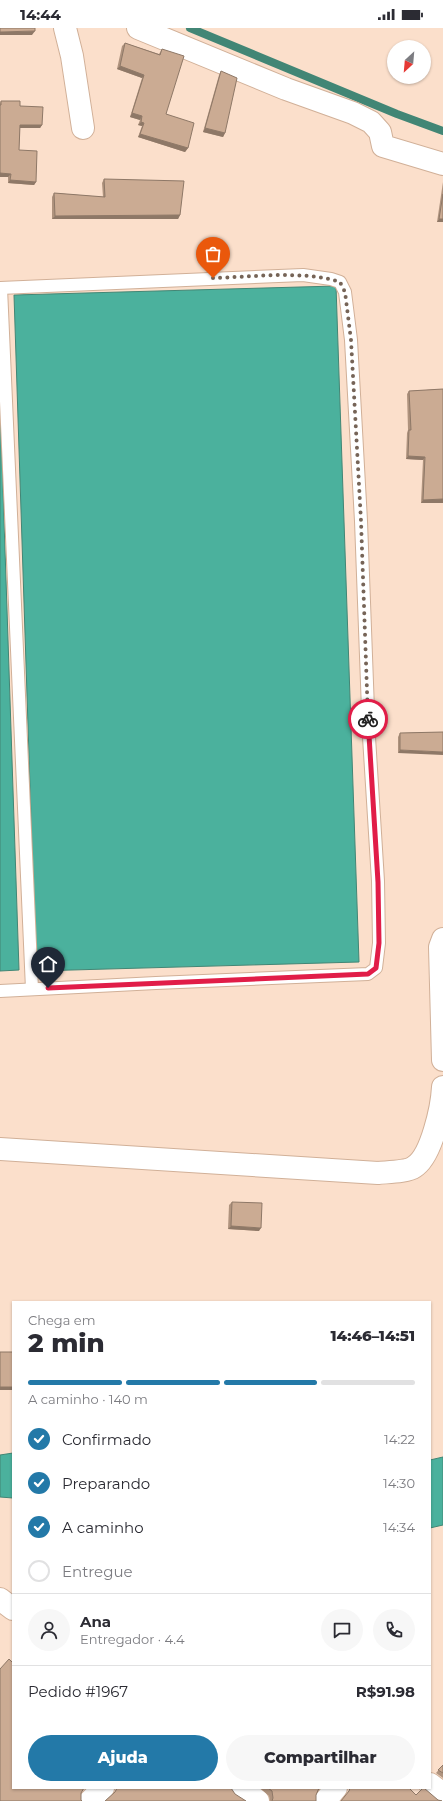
<!DOCTYPE html>
<html lang="pt">
<meta charset="utf-8">
<style>
body{margin:0;font-family:Montserrat,sans-serif;background:#f7f7f7;color:#2b2b33;height:100vh;display:flex;flex-direction:column;font-size:15px;white-space:nowrap}
*{box-sizing:border-box;margin:0}
p{font-size:13px;color:#7c7c81}
.icon{flex:none;width:22px;height:22px;fill:none;stroke:currentColor;stroke-width:2;stroke-linecap:round;stroke-linejoin:round}
.map{position:relative;flex:1;overflow:hidden}
.panel{position:absolute;left:12px;top:1273px;width:419px;height:488px;display:flex;flex-direction:column;background:#fff;border-radius:0px;box-shadow:0 1px 3px #0004}
.panel>*{flex:none}
.needle{width:26px;rotate:206deg}
.tools{position:absolute;left:387px;top:12px;display:grid;gap:8px}
.tools a{display:grid;place-items:center;width:44px;height:44px;border-radius:50%;background:#fff;box-shadow:0 1px 3px #0004;font-size:20px}
.pin{position:absolute;display:grid;place-items:center;width:34px;height:34px;color:#fff;margin:-41px -17px;border-radius:50% 50% 50% 0;rotate:-45deg;box-shadow:0 0 4px #0007}
.pin .icon{rotate:45deg}
.courier{position:absolute;display:grid;place-items:center;width:40px;height:40px;margin:-20px;border:3px solid #e11d48;border-radius:50%;background:#fff;color:#222;box-shadow:0 1px 5px #0007}
.summary em{font-style:normal;font-weight:800}
.summary div{display:flex;flex-direction:column-reverse}
.summary{display:flex;align-items:center;justify-content:space-between;height:68px;padding:0 16px}
h1{font-size:26px;font-weight:800;line-height:30px}
.bar{display:grid;grid-template-columns:repeat(4,1fr);gap:6px 4px;align-content:center;height:48px;padding:0 16px}
.bar i{height:5px;border-radius:3px;background:#e1e1e2}
.bar .active{background:#2379a8}
.bar p{grid-column:span 4}
.line{display:flex;align-items:center;gap:10px;padding:0 16px;border-top:1px solid #e1e1e2}
.line div{flex:1}
.round{display:grid;place-items:center;flex:none;width:42px;height:42px;border-radius:21px;background:#f7f7f7}
ol{padding:0 16px;list-style:none}
li{display:flex;align-items:center;gap:12px;height:44px}
li p{margin-inline-start:auto}
li .icon{padding:4px;border-radius:50%;background:#2379a8;color:#fff;stroke-width:4}
li:last-child{color:#7c7c81}
li i{width:22px;height:22px;border:2px solid #e1e1e2;border-radius:50%}
.cta{display:flex;gap:8px;margin-top:auto;padding:8px 16px}
.cta a{flex:1;height:46px;border-radius:24px;background:#2379a8;color:#fff;font-size:16px;font-weight:800;line-height:46px;text-align:center}
.cta a+a{background:#f7f7f7;color:#2b2b33}
.status{display:flex;justify-content:space-between;align-items:center;height:28px;padding:0 20px;background:#fff;direction:ltr}
.status svg{height:11px;fill:currentColor}
.map>svg:first-child{display:block}
.water{fill:#4bb19d;stroke:#428675}
.lines{fill:none;stroke-linecap:round;stroke-linejoin:round}
.stream{stroke:#428675;stroke-width:8}
.lane-casing{stroke:#d1b098;stroke-width:14}
.street-casing{stroke:#d1b098;stroke-width:24}
.lane{stroke:#fff;stroke-width:12}
.street{stroke:#fff;stroke-width:22}
.wall{fill:#af937e}
.shaded-wall{fill:#8e7867}
.building{fill:#cbab93;stroke:#8e7867}
.done{stroke:#766457;stroke-width:4;stroke-dasharray:0 7.2}
.route{stroke:#e11d48;stroke-width:5}
</style>
<div class="status"><b>14:44</b><svg viewBox="0 0 49 12"><path d="M0 12V9h3v3zM5 12V6h3v6zM10 12V3h3v9zM15 12V0h3v12zM26 1h20v11H26zM47 4h2v5h-2z"/></svg></div>
<div class="map">
<svg width="443" height="1773" viewBox="0 0 443 1773">
<rect width="100%" height="100%" fill="#fbdfcb"/>
<g class="water">
<polygon points="336,258 359,934 36,943 14,267"/>
<polygon points="0,371 19,942 0,943"/>
<polygon points="13,1425 13,1470 0,1469 0,1427"/>
<polygon points="443,1429 443,1497 430,1500 430,1432"/>
</g>
<g class="lines">
<polyline class="stream" points="190,0 397,86 443,103"/>
<g class="lane-casing">
<g id="lane">
<polyline points="0,260 303,247 331,251 340,254 345,264 351,312 361,493 369,709 378,853 379,915 376,940 368,946 156,955 0,963"/>
<polyline points="1,260 32,961"/>
</g>
</g>
<g class="street-casing">
<g id="street">
<polyline points="65,0 72,28 83,100"/>
<polyline points="138,0 286,61 353,85 371,94 380,104 383,118 443,136"/>
<polyline points="443,911 440,919 443,1032"/>
<path d="M0 1121 378 1145C387 1144 407 1144 414 1139 432 1128 442 1078 443 1059"/>
<polyline points="0,1571 13,1581"/>
<polyline points="430,1756 443,1766"/>
<polyline points="240,1760 258,1773"/>
<polyline points="90,1773 103,1760"/>
<polyline points="325,1773 336,1760"/>
</g>
</g>
<use href="#lane" class="lane"/>
<use href="#street" class="street"/>
</g>
<g class="wall">
<polygon points="125,15 159,26 162,21 166,86 188,120 185,124 138,109 142,98 138,97 140,92 130,89 142,50 117,41 122,18"/>
<polygon points="221,43 225,105 223,109 203,104 219,47"/>
<polygon points="1,73 20,78 42,97 40,100 20,100 19,122 36,154 34,157 8,155 8,149 0,149 0,75"/>
<polygon points="104,151 180,187 178,191 52,191 52,169 54,165 103,169 102,155"/>
<polygon points="443,154 443,194 437,194"/>
<polygon points="443,361 443,475 421,475 423,432 406,431 407,405 408,402 407,366 409,363"/>
<polygon points="443,704 398,725 398,709 400,705"/>
<polygon points="232,1174 259,1203 228,1201 229,1177"/>
<polygon points="443,1737 443,1750 436,1745"/>
<polygon points="260,1760 320,1760 317,1763 316,1767 316,1773 270,1773 269,1768"/>
</g>
<g class="shaded-wall">
<polygon points="35,3 32,7 0,7 0,4"/>
<polygon points="120,38 144,47 142,50 117,41"/>
<polygon points="132,85 142,88 140,92 130,89"/>
<polygon points="141,94 144,95 142,98 138,97"/>
<polygon points="20,97 42,97 40,100 17,100"/>
<polygon points="205,100 225,105 223,109 203,104"/>
<polygon points="140,106 188,120 185,124 138,109"/>
<polygon points="0,145 11,146 8,149 0,149"/>
<polygon points="10,152 36,154 34,157 8,155"/>
<polygon points="180,187 178,191 52,191 55,188"/>
<polygon points="439,191 443,191 443,194 437,194"/>
<polygon points="408,428 425,429 423,432 406,431"/>
<polygon points="443,471 443,475 421,475 423,472"/>
<polygon points="400,722 443,724 443,727 398,725"/>
<polygon points="231,1198 261,1200 259,1203 228,1201"/>
<rect x="0" y="1359" width="13" height="3"/>
</g>
<g class="building">
<polygon points="0,0 35,0 35,3 0,4"/>
<polygon points="125,15 160,27 162,21 184,28 166,86 194,95 188,120 140,106 144,95 141,94 142,88 132,85 144,47 120,38"/>
<polygon points="221,43 237,50 225,105 205,100"/>
<polygon points="1,73 20,73 20,78 43,79 42,97 20,97 19,122 37,123 36,154 10,152 11,146 0,145 0,77 1,77"/>
<polygon points="104,151 184,153 180,187 55,188 54,165 105,169"/>
<polygon points="443,166 443,191 439,191"/>
<polygon points="443,361 443,471 423,472 425,429 408,428 409,402 411,402 409,363"/>
<polygon points="443,704 443,724 400,722 400,705"/>
<polygon points="232,1174 262,1175 261,1200 231,1198"/>
<rect x="0" y="1324" width="13" height="35"/>
<polygon points="9,1631 13,1635 13,1760 84,1760 81,1765 81,1772 82,1773 0,1773 0,1641"/>
<polygon points="443,1737 443,1745 438,1742"/>
<polygon points="117,1760 231,1760 235,1766 246,1773 105,1773 115,1764"/>
<polygon points="268,1760 319,1760 316,1767 316,1773 272,1773 273,1770 272,1763"/>
<polygon points="350,1760 409,1760 416,1767 423,1760 424,1760 438,1772 442,1773 341,1773 349,1763"/>
</g>
<g class="lines">
<path class="done" d="M213 250C252 249 303 242 340 254L345 264 351 312 361 493 368 691"/>
<polyline class="route" points="48,960 368,946 376,940 379,915 378,854 368,691"/>
</g>
</svg>
<div class="tools">
<a><svg class="needle" viewBox="-14 -14 28 28"><path d="M0-13l5 13h-10z" fill="#e53935"/><path d="M0 13l5-13h-10z" fill="#7c7c81"/></svg></a>
</div>
<div class="pin" style="left:213px;top:250px;background:#ea580c"><svg class="icon" aria-label="bag" viewBox="0 0 24 24"><path d="M5 8h14l-1 12H6zM9 8a3 3 0 0 1 6 0"/></svg></div>
<div class="pin" style="left:48px;top:960px;background:#1f2937"><svg class="icon" aria-label="home" viewBox="0 0 24 24"><path d="M3 11l9-7 9 7M6 9v11h12V9"/></svg></div>
<div class="courier" style="left:368px;top:691px"><svg class="icon" aria-label="bike" viewBox="0 0 24 24"><circle cx="6" cy="16" r="4"/><circle cx="18" cy="16" r="4"/><path d="M6 16l4-8h5l3 8M10 8l3 8H6M13 5h3"/></svg></div>
<section class="panel">
<div class="summary"><div><h1>2 min</h1><p>Chega em</p></div><em>14:46–14:51</em></div>
<div class="bar"><i class="active"></i><i class="active"></i><i class="active"></i><i></i><p>A caminho · 140 m</p></div>
<ol>
<li><svg class="icon" aria-label="check" viewBox="0 0 24 24"><path d="M5 12l5 5 9-10"/></svg>Confirmado<p>14:22</p></li>
<li><svg class="icon" aria-label="check" viewBox="0 0 24 24"><path d="M5 12l5 5 9-10"/></svg>Preparando<p>14:30</p></li>
<li><svg class="icon" aria-label="check" viewBox="0 0 24 24"><path d="M5 12l5 5 9-10"/></svg>A caminho<p>14:34</p></li>
<li><i></i>Entregue</li>
</ol>
<div class="line" style="height:72px"><a class="round"><svg class="icon" aria-label="person" viewBox="0 0 24 24"><circle cx="12" cy="8" r="4"/><path d="M4 21q1-7 8-7t8 7"/></svg></a><div><b>Ana</b><p>Entregador · 4.4</p></div><a class="round"><svg class="icon" aria-label="chat" viewBox="0 0 24 24"><path d="M4 5h16v11H9l-5 4z"/></svg></a><a class="round"><svg class="icon" aria-label="phone" viewBox="0 0 24 24"><path d="M5 4h4l2 5-3 2q2 4 5 5l2-3 5 2v4C11 20 4 13 5 4z"/></svg></a></div>
<div class="line" style="height:52px"><div>Pedido #1967</div><b>R$91.98</b></div>
<div class="cta"><a>Ajuda</a><a>Compartilhar</a></div>
</section>
</div>
